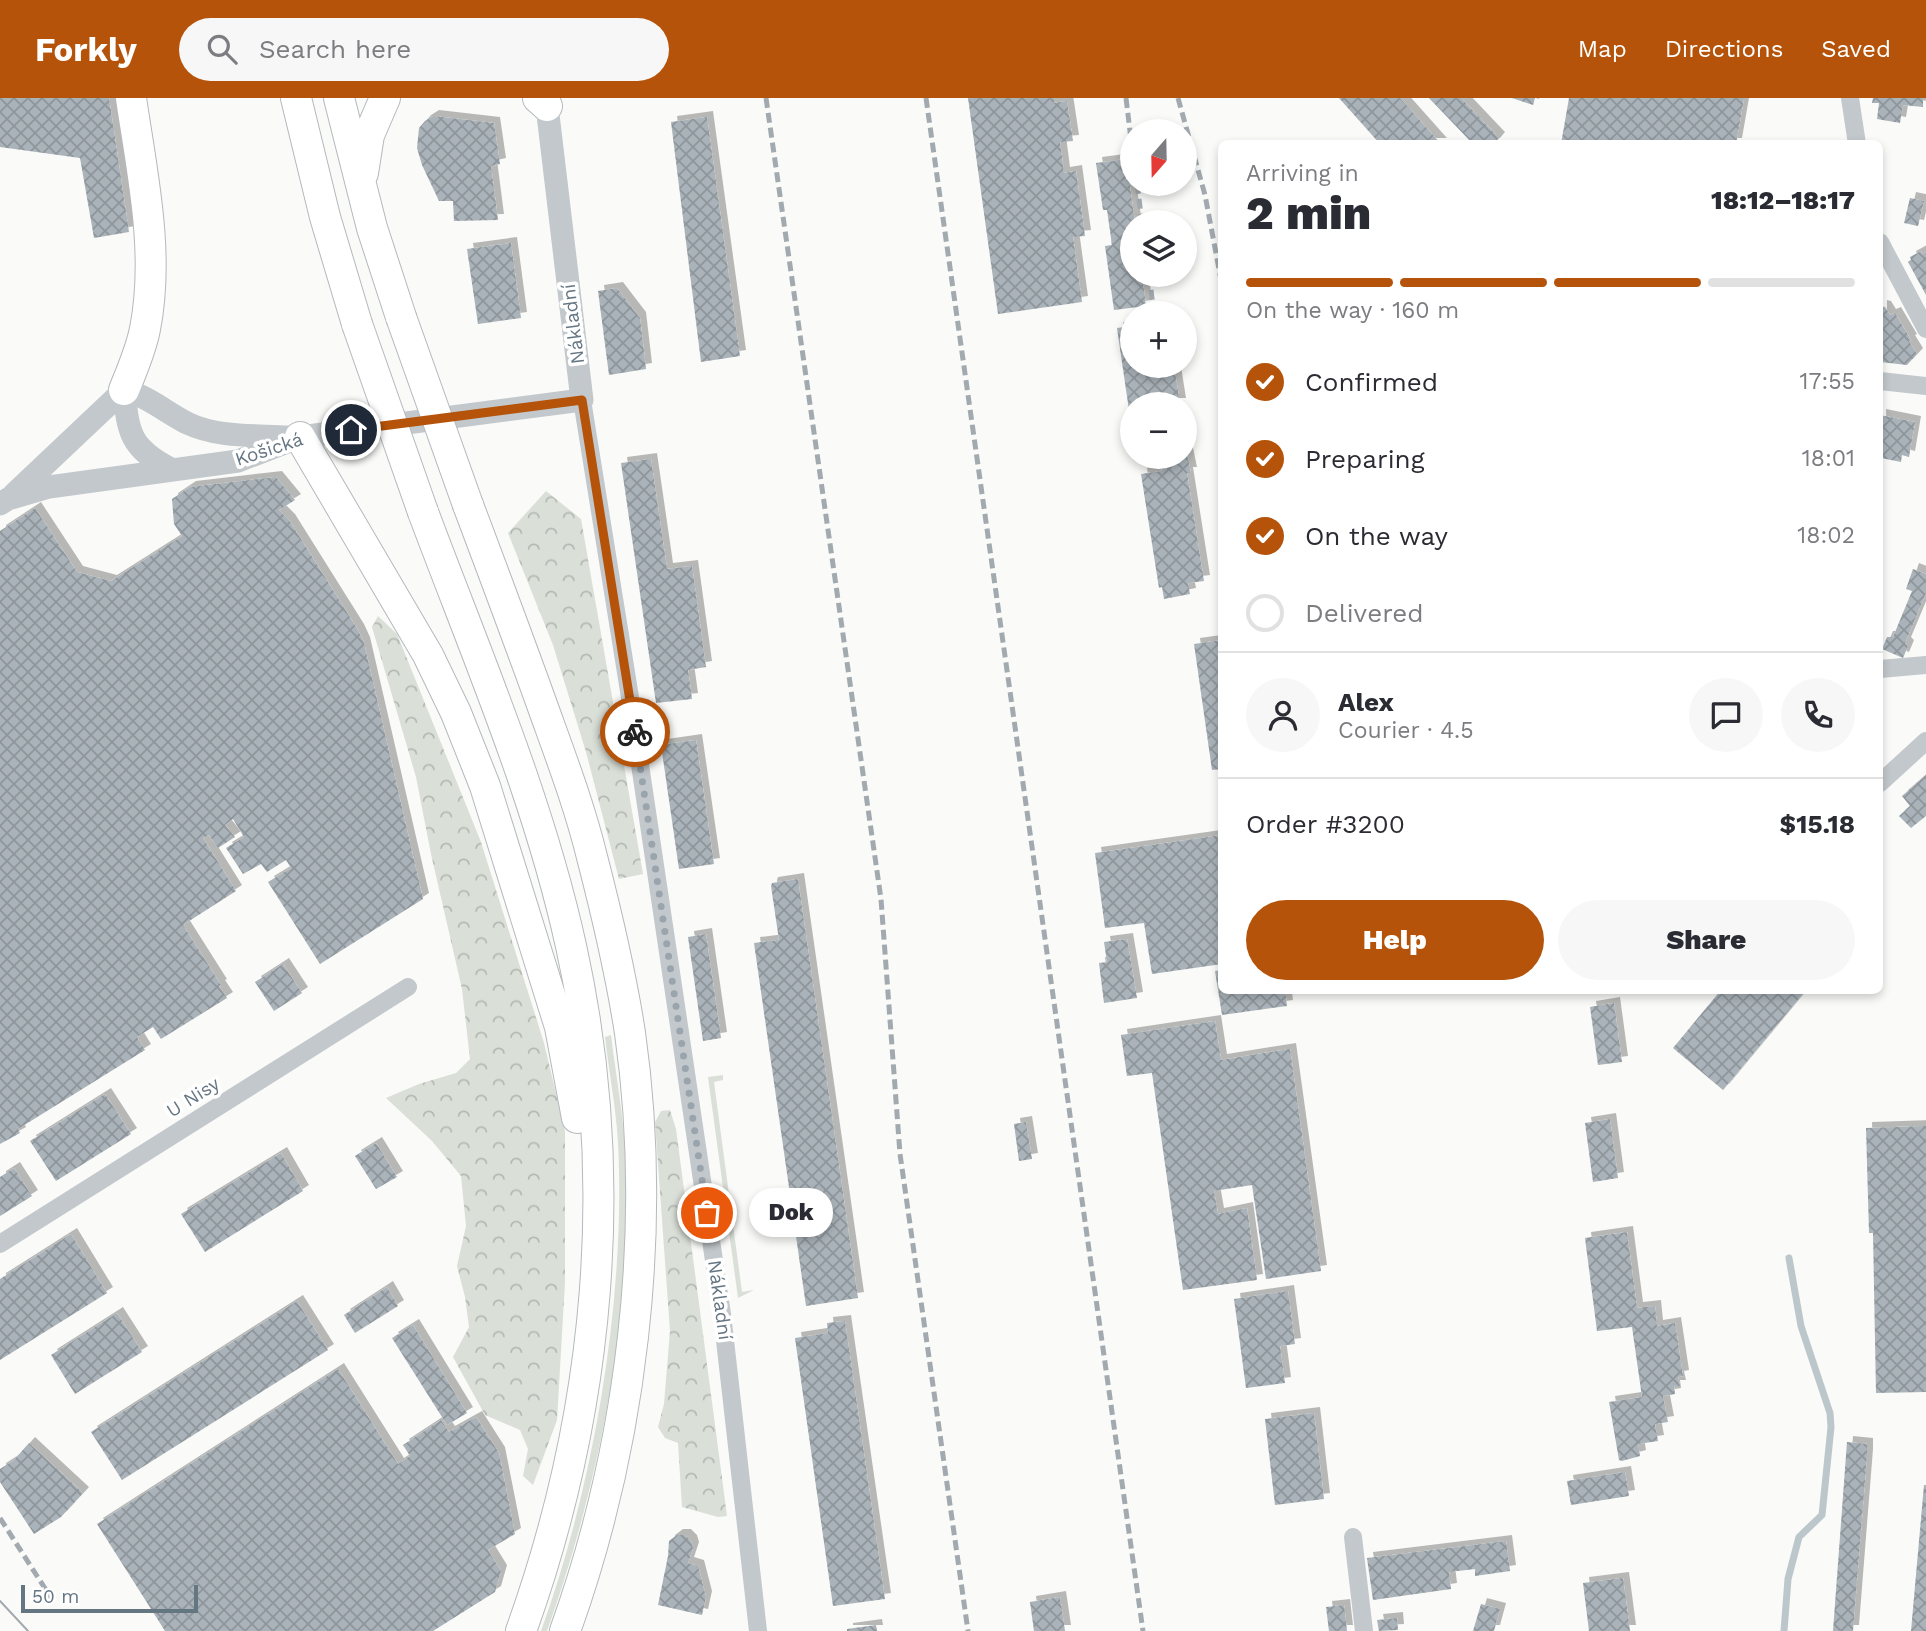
<!DOCTYPE html>
<meta charset="utf-8">
<style>
body{margin:0;font-family:"Work Sans",sans-serif;background:#f7f7f7;color:#2b2b33;height:100vh;display:flex;flex-direction:column;font-size:26px;white-space:nowrap}
*{box-sizing:border-box;margin:0}
p{font-size:23px;color:#7c7c81}
.icon{flex:none;width:38px;height:38px;fill:none;stroke:currentColor;stroke-width:2;stroke-linecap:round;stroke-linejoin:round}
.map{position:relative;flex:1;overflow:hidden}
.drawer{position:absolute;left:1218px;top:42px;width:665px;height:854px;display:flex;flex-direction:column;background:#fff;border-radius:10px;box-shadow:0 4px 10px #0003}
.drawer>*{flex:none}
.needle{width:46px;rotate:200deg}
.tools{position:absolute;left:1120px;top:21px;display:grid;gap:14px}
.tools a{display:grid;place-items:center;width:77px;height:77px;border-radius:50%;background:#fff;box-shadow:0 4px 10px #0003;font-size:35px}
.scale{position:absolute;left:21px;bottom:18px;width:177px;box-sizing:border-box;padding-left:7px;border:4px solid #657683;border-top:0;font-size:19px;line-height:24px;white-space:nowrap;color:#657683;-webkit-text-stroke:5px #fff;paint-order:stroke}
.pin{position:absolute;display:grid;place-items:center;width:60px;height:60px;color:#fff;margin:-30px;border:4px solid #fff;border-radius:50%;box-shadow:0 2px 7px #0007}
.courier{position:absolute;display:grid;place-items:center;width:70px;height:70px;margin:-35px;border:5px solid #b45309;border-radius:50%;background:#fff;color:#222;box-shadow:0 2px 9px #0007}
.bubble{position:absolute;height:49px;border-radius:24px;background:#fff;box-shadow:0 4px 10px #0003;font-size:23px;font-weight:800;line-height:49px;text-align:center}
.headline em{font-style:normal;font-weight:800}
.headline div{display:flex;flex-direction:column-reverse}
.headline{display:flex;align-items:center;justify-content:space-between;height:119px;padding:0 28px}
h1{font-size:46px;font-weight:800;line-height:52px}
.bar{display:grid;grid-template-columns:repeat(4,1fr);gap:10px 7px;align-content:center;height:84px;padding:0 28px}
.bar i{height:9px;border-radius:5px;background:#e1e1e2}
.bar .selected{background:#b45309}
.bar p{grid-column:span 4}
.line{display:flex;align-items:center;gap:18px;padding:0 28px;border-top:2px solid #e1e1e2}
.line div{flex:1}
.round{display:grid;place-items:center;flex:none;width:74px;height:74px;border-radius:37px;background:#f7f7f7}
ol{padding:0 28px;list-style:none}
li{display:flex;align-items:center;gap:21px;height:77px}
li p{margin-inline-start:auto}
li .icon{padding:7px;border-radius:50%;background:#b45309;color:#fff;stroke-width:4}
li:last-child{color:#7c7c81}
li i{width:38px;height:38px;border:4px solid #e1e1e2;border-radius:50%}
.action{display:flex;gap:14px;margin-top:auto;padding:14px 28px}
.action a{flex:1;height:80px;border-radius:42px;background:#b45309;color:#fff;font-size:28px;font-weight:800;line-height:80px;text-align:center}
.action a+a{background:#f7f7f7;color:#2b2b33}
header{display:flex;align-items:center;gap:42px;box-sizing:border-box;height:98px;padding:0 35px;background:#b45309;color:#fff}
header strong{font-size:33px}
nav{display:flex;gap:38px;margin-inline-start:auto;font-size:24px}
.search{width:490px;height:63px;background:#f7f7f7;display:flex;align-items:center;gap:18px;box-sizing:border-box;padding:0 24px;border-radius:38px;color:#7c7c81;font-size:26px}
.map>svg:first-child{display:block}
.green{fill:#dadfd7}
.forest{fill:url(#forest-crowns)}
.lines{fill:none;stroke-linecap:round;stroke-linejoin:round}
.stream{stroke:#bbc7cb;stroke-width:7}
.building{fill:url(#building-cross-hatch);filter:url(#shadow)}
.trunk-casing{stroke:#b4b9bd;stroke-width:32}
.minor{stroke:#c3c8cc;stroke-width:18}
.tertiary{stroke:#c3c8cc;stroke-width:23}
.trunk{stroke:#fff;stroke-width:30}
.tram{stroke:#a2aab0;stroke-width:2}
.rail{stroke:#a2aab0;stroke-width:5;stroke-dasharray:10 5;stroke-linecap:butt}
.trunk-bridge-casing{stroke:#b4b9bd;stroke-width:32;stroke-linecap:butt}
.trunk-bridge{stroke:#fff;stroke-width:30}
.done{stroke:#99a4ac;stroke-width:7;stroke-dasharray:0 12.6}
.route{stroke:#b45309;stroke-width:9}
.labels{text-anchor:middle;dominant-baseline:central;stroke-width:7;stroke-linejoin:round;paint-order:stroke}
.street-label{font-size:19px;fill:#657683;stroke:#fff}
</style>
<header>
<strong>Forkly</strong>
<div class="search"><svg class="icon" aria-label="search" viewBox="0 0 24 24"><circle cx="10" cy="10" r="6"/><path d="M15 15l6 6"/></svg>Search here</div>
<nav><a>Map</a><a>Directions</a><a>Saved</a></nav>
</header>
<div class="map">
<svg width="1926" height="1533" viewBox="0 0 1926 1533">
<defs>
<pattern id="forest-crowns" width="20" height="18" patternUnits="userSpaceOnUse" patternTransform="scale(1.75)"><rect width="20" height="18" fill="#dadfd7"/><path d="M2 6a3 3 0 1 1 6 0M12 15a3 3 0 1 1 6 0" fill="none" stroke="#b4b9b4"/></pattern>
<pattern id="building-cross-hatch" width="8" height="8" patternUnits="userSpaceOnUse" patternTransform="scale(1.75)"><rect width="8" height="8" fill="#aab3b9"/><path d="M0 0l8 8M0 8l8-8" fill="none" stroke="#8e969c"/></pattern>
<filter id="shadow"><feDropShadow dx="6" dy="-6" stdDeviation="0" flood-color="#0004"/></filter>
</defs>
<rect width="100%" height="100%" fill="#fafaf8"/>
<g class="green">
<path d="M611 937C615 970 621 1004 624 1037 637 1199 601 1382 547 1533H541C594 1387 626 1200 618 1045 616 1010 609 974 605 939Z"/>
<polygon points="723,977 723,982 714,984 742,1194 754,1192 738,1200 708,979"/>
</g>
<g class="forest">
<polygon points="546,393 581,421 643,776 619,781 586,654 553,547 508,435"/>
<polygon points="378,518 397,536 481,744 544,945 565,1033 565,1184 557,1322 533,1387 523,1378 528,1351 520,1332 485,1317 453,1259 469,1229 465,1199 457,1168 466,1128 461,1078 432,1043 386,1000 419,986 456,975 470,961 462,891 431,756 416,679 372,529"/>
<polygon points="670,1012 676,1031 727,1418 718,1419 682,1409 678,1345 665,1340 658,1329 664,1306 670,1233 655,1024 661,1013"/>
</g>
<g class="lines">
<polyline class="stream" points="1784,1533 1788,1481 1799,1439 1822,1417 1831,1329 1830,1315 1801,1228 1789,1160"/>
</g>
<g class="building">
<polygon points="0,0 109,0 129,134 94,140 80,60 0,49"/>
<polygon points="968,0 1054,0 1054,5 1067,3 1073,43 1060,44 1064,75 1076,73 1085,138 1073,139 1082,204 998,216"/>
<polygon points="1339,0 1400,0 1441,46 1380,46"/>
<polygon points="1429,0 1461,0 1499,40 1494,46 1473,46"/>
<polygon points="1512,0 1535,0 1533,7"/>
<polygon points="1569,0 1744,0 1736,46 1561,46"/>
<polygon points="1873,0 1923,0 1923,9 1903,7 1900,25 1877,21 1879,5 1872,5"/>
<polygon points="433,18 494,25 500,66 491,68 498,122 454,123 453,103 439,103 422,67 417,50 419,30 425,23"/>
<polygon points="707,19 740,258 701,264 671,24"/>
<polygon points="1126,61 1135,124 1132,124 1132,177 1142,177 1146,208 1114,212 1105,148 1112,147 1107,112 1103,112 1096,65"/>
<polygon points="1910,100 1924,103 1918,128 1904,125"/>
<polygon points="511,145 521,220 478,226 467,151"/>
<polygon points="1921,153 1922,156 1926,154 1926,197 1908,164 1911,162 1910,159"/>
<polygon points="617,190 640,220 646,271 609,277 598,193"/>
<polygon points="1881,208 1885,209 1890,217 1895,215 1911,242 1909,243 1917,256 1907,267 1880,264"/>
<polygon points="1132,228 1132,268 1174,268 1180,306 1132,306 1131,326 1117,230"/>
<polygon points="1880,317 1915,324 1909,359 1902,357 1901,364 1881,360"/>
<polygon points="1185,346 1191,375 1187,375 1204,483 1188,485 1190,496 1164,501 1162,489 1159,490 1141,376 1162,373 1160,359 1185,359"/>
<polygon points="651,361 667,471 692,468 706,569 688,572 692,601 656,605 621,365"/>
<polygon points="276,379 295,402 279,412 289,422 358,532 364,545 423,801 320,866 268,784 291,770 286,762 267,774 261,766 243,776 226,750 244,739 233,721 225,727 235,739 218,750 209,737 203,740 236,793 183,827 221,887 219,888 227,900 161,941 153,929 137,939 145,952 18,1031 20,1035 0,1046 0,433 35,410 77,474 111,483 182,438 174,426 172,401 190,389"/>
<polygon points="1913,471 1926,476 1926,495 1905,545 1908,548 1903,560 1882,551 1887,539 1893,539 1912,493 1906,491"/>
<polygon points="1222,542 1222,671 1212,672 1194,546"/>
<polygon points="696,642 714,766 679,771 661,647"/>
<polygon points="1926,677 1926,718 1911,730 1899,718 1910,708 1902,698"/>
<polygon points="1222,737 1222,866 1152,876 1144,825 1105,830 1095,755"/>
<polygon points="798,781 858,1200 806,1208 754,845 779,842 771,788 772,785"/>
<polygon points="706,836 721,940 703,943 688,839"/>
<polygon points="1127,841 1137,900 1104,905 1099,865 1107,864 1104,844"/>
<polygon points="283,866 302,895 274,913 255,884"/>
<polygon points="1222,872 1222,892 1285,892 1287,908 1222,917 1215,873"/>
<polygon points="1721,892 1806,892 1723,992 1673,950"/>
<polygon points="1614,905 1622,964 1598,967 1590,909"/>
<polygon points="1215,923 1221,962 1290,951 1321,1173 1266,1181 1252,1087 1214,1093 1218,1116 1247,1110 1257,1182 1183,1192 1152,975 1127,978 1121,937"/>
<polygon points="105,996 131,1036 56,1083 30,1043"/>
<polygon points="1610,1021 1618,1080 1593,1084 1585,1025"/>
<polygon points="1026,1024 1032,1061 1019,1063 1014,1026"/>
<polygon points="1926,1028 1926,1294 1876,1295 1873,1135 1869,1135 1866,1030"/>
<polygon points="376,1045 397,1079 376,1091 355,1058"/>
<polygon points="281,1055 303,1093 205,1154 181,1116"/>
<polygon points="14,1070 32,1098 0,1118 0,1079"/>
<polygon points="1627,1134 1637,1210 1655,1208 1657,1228 1675,1225 1683,1278 1678,1279 1680,1288 1674,1288 1675,1296 1663,1298 1668,1324 1655,1326 1658,1343 1638,1346 1640,1358 1622,1363 1619,1362 1609,1304 1642,1299 1632,1229 1597,1233 1585,1140"/>
<polygon points="71,1136 107,1195 0,1262 0,1181"/>
<polygon points="387,1189 398,1208 355,1235 344,1217"/>
<polygon points="1288,1193 1295,1246 1280,1248 1285,1285 1246,1290 1234,1201"/>
<polygon points="297,1203 328,1252 122,1382 91,1334"/>
<polygon points="117,1215 142,1254 75,1296 51,1257"/>
<polygon points="845,1223 885,1501 833,1508 795,1240 828,1235 827,1225"/>
<polygon points="413,1227 467,1315 447,1327 392,1240"/>
<polygon points="338,1271 398,1366 410,1358 403,1347 441,1322 449,1334 476,1319 499,1355 515,1436 488,1452 501,1473 495,1494 433,1533 165,1533 97,1426"/>
<polygon points="1314,1315 1324,1401 1275,1407 1265,1321"/>
<polygon points="1847,1344 1867,1346 1867,1357 1853,1533 1833,1533"/>
<polygon points="29,1345 83,1395 61,1419 34,1436 0,1384 0,1371 14,1362"/>
<polygon points="1625,1374 1629,1398 1571,1407 1567,1383"/>
<polygon points="1924,1387 1926,1387 1926,1533 1911,1533"/>
<polygon points="677,1437 685,1437 691,1443 693,1450 688,1465 698,1468 706,1499 702,1517 658,1507 668,1458 669,1443"/>
<polygon points="1506,1443 1510,1473 1475,1478 1475,1471 1449,1474 1451,1491 1373,1502 1367,1460"/>
<polygon points="1623,1480 1630,1533 1589,1533 1583,1485"/>
<polygon points="1060,1499 1065,1533 1034,1533 1030,1504"/>
<polygon points="1481,1506 1500,1511 1494,1533 1473,1533"/>
<polygon points="1344,1507 1347,1533 1329,1533 1326,1509"/>
<polygon points="1397,1520 1398,1532 1379,1533 1377,1522"/>
<polygon points="876,1527 877,1533 847,1533 847,1531"/>
</g>
<g class="lines">
<g class="trunk-casing">
<g id="trunk">
<polyline points="296,0 325,119 357,226"/>
<polyline points="339,0 372,130 401,219"/>
<polyline points="538,0 547,8"/>
<polyline points="363,75 369,37 385,0"/>
<path d="M124 292C132 272 141 252 145 231 160 155 142 75 131 0"/>
<polyline points="300,339 428,557 456,615 485,688 560,929 577,1020"/>
<path d="M468 407C494 476 520 545 545 615 562 662 580 710 592 759 607 817 621 876 630 935 658 1131 632 1347 565 1533"/>
<path d="M423 414C476 556 538 698 571 848 622 1077 600 1313 521 1533"/>
</g>
</g>
<g class="minor">
<polyline points="1850,0 1857,46"/>
<polyline points="1880,144 1926,231"/>
<polyline points="1880,283 1926,288"/>
<polyline points="582,302 629,593 722,1216 758,1533"/>
<polyline points="1880,571 1926,567"/>
<polyline points="1880,685 1926,643"/>
<polyline points="0,1146 408,889"/>
<polyline points="1353,1439 1364,1533"/>
</g>
<g class="tertiary">
<path d="M124 292C147 298 166 314 187 325 218 340 255 337 289 339"/>
<path d="M124 292C128 335 130 350 171 371"/>
<polyline points="14,396 124,292"/>
<polyline points="0,406 8,401 49,389 238,363 300,339 582,302 546,0"/>
</g>
<use href="#trunk" class="trunk"/>
<polyline class="tram" points="0,1503 28,1533"/>
<g class="rail">
<polyline points="766,0 881,801 900,1056 968,1533"/>
<polyline points="926,0 1143,1533"/>
<polyline points="1126,0 1132,50"/>
<polyline points="1178,0 1205,97 1222,187"/>
<polyline points="1137,86 1142,124"/>
<polyline points="1149,177 1153,208"/>
<polyline points="0,1420 53,1503"/>
</g>
<g class="trunk-bridge-casing">
<g id="trunk-bridge">
<polyline points="401,219 468,407"/>
<polyline points="357,226 423,414"/>
</g>
</g>
<use href="#trunk-bridge" class="trunk-bridge"/>
</g>
<g class="lines">
<polyline class="done" points="635,634 707,1115"/>
<polyline class="route" points="351,332 582,302 635,634"/>
</g>
<g class="labels">
<g class="street-label">
<text transform="translate(573 226) rotate(-97)">Nákladní</text>
<text transform="translate(269 351) rotate(-18)">Košická</text>
<text transform="translate(193 999) rotate(-32)">U Nisy</text>
<text transform="translate(720 1202) rotate(82)">Nákladní</text>
</g>
</g>
</svg>
<div class="tools">
<a><svg class="needle" viewBox="-14 -14 28 28"><path d="M0-13l5 13h-10z" fill="#e53935"/><path d="M0 13l5-13h-10z" fill="#7c7c81"/></svg></a>
<a><svg class="icon" aria-label="layers" viewBox="0 0 24 24"><path d="M12 4l9 5-9 5-9-5zM3 14l9 5 9-5"/></svg></a>
<a>+</a>
<a>−</a>
</div>
<div class="scale">50 m</div>
<div class="pin" style="left:707px;top:1115px;background:#ea580c"><svg class="icon" aria-label="bag" viewBox="0 0 24 24"><path d="M5 8h14l-1 12H6zM9 8a3 3 0 0 1 6 0"/></svg></div>
<div class="pin" style="left:351px;top:332px;background:#1f2937"><svg class="icon" aria-label="home" viewBox="0 0 24 24"><path d="M3 11l9-7 9 7M6 9v11h12V9"/></svg></div>
<div class="courier" style="left:635px;top:634px"><svg class="icon" aria-label="bike" viewBox="0 0 24 24"><circle cx="6" cy="16" r="4"/><circle cx="18" cy="16" r="4"/><path d="M6 16l4-8h5l3 8M10 8l3 8H6M13 5h3"/></svg></div>
<div class="bubble" style="left:749px;top:1090px;width:84px">Dok</div>
<section class="drawer">
<div class="headline"><div><h1>2 min</h1><p>Arriving in</p></div><em>18:12–18:17</em></div>
<div class="bar"><i class="selected"></i><i class="selected"></i><i class="selected"></i><i></i><p>On the way · 160 m</p></div>
<ol>
<li><svg class="icon" aria-label="check" viewBox="0 0 24 24"><path d="M5 12l5 5 9-10"/></svg>Confirmed<p>17:55</p></li>
<li><svg class="icon" aria-label="check" viewBox="0 0 24 24"><path d="M5 12l5 5 9-10"/></svg>Preparing<p>18:01</p></li>
<li><svg class="icon" aria-label="check" viewBox="0 0 24 24"><path d="M5 12l5 5 9-10"/></svg>On the way<p>18:02</p></li>
<li><i></i>Delivered</li>
</ol>
<div class="line" style="height:126px"><a class="round"><svg class="icon" aria-label="person" viewBox="0 0 24 24"><circle cx="12" cy="8" r="4"/><path d="M4 21q1-7 8-7t8 7"/></svg></a><div><b>Alex</b><p>Courier · 4.5</p></div><a class="round"><svg class="icon" aria-label="chat" viewBox="0 0 24 24"><path d="M4 5h16v11H9l-5 4z"/></svg></a><a class="round"><svg class="icon" aria-label="phone" viewBox="0 0 24 24"><path d="M5 4h4l2 5-3 2q2 4 5 5l2-3 5 2v4C11 20 4 13 5 4z"/></svg></a></div>
<div class="line" style="height:91px"><div>Order #3200</div><b>$15.18</b></div>
<div class="action"><a>Help</a><a>Share</a></div>
</section>
</div>
